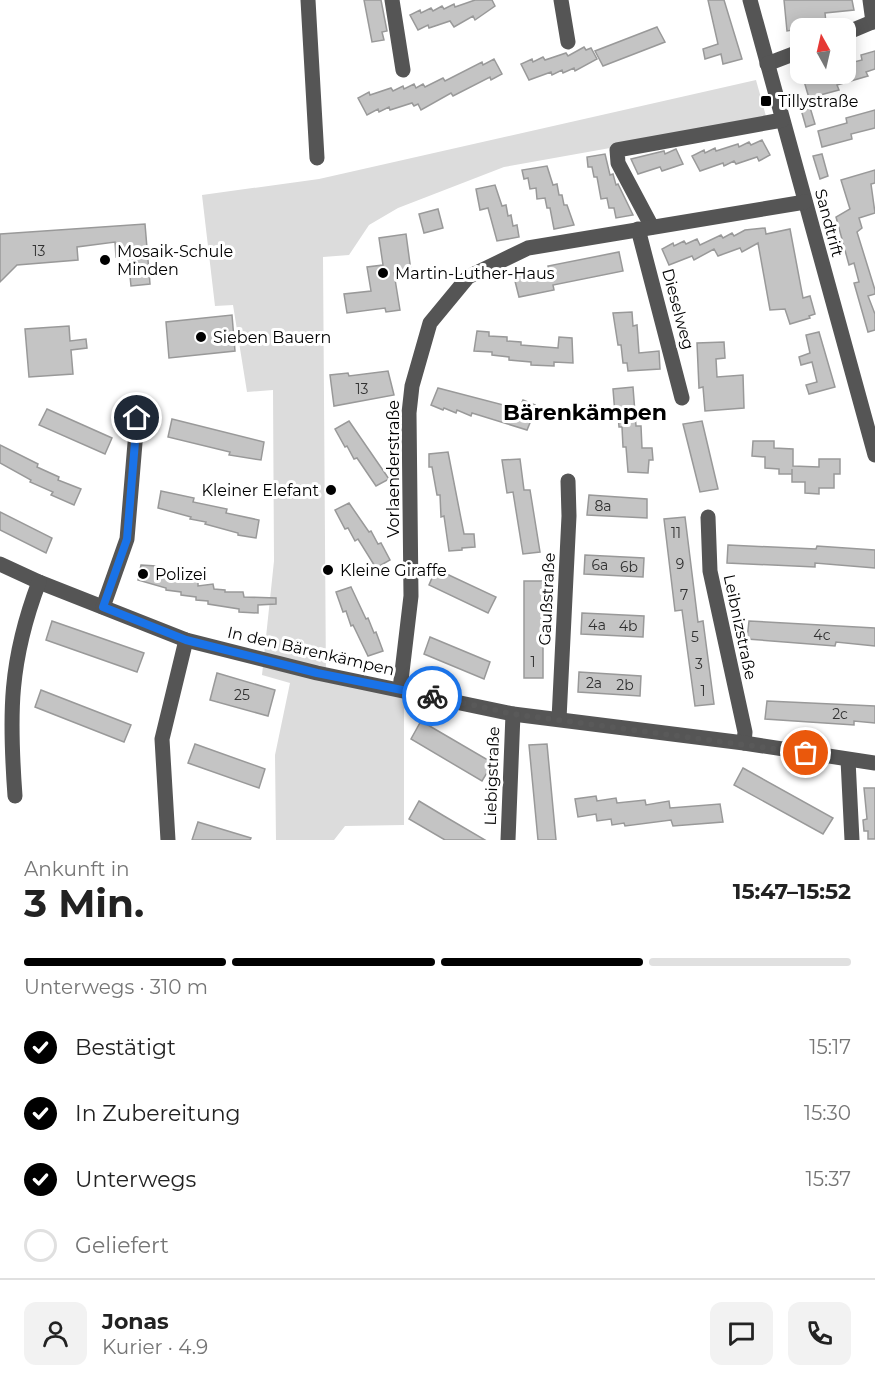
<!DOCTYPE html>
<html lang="de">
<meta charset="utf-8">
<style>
body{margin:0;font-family:Montserrat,sans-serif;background:#f2f2f2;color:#222;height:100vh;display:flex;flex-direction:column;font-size:22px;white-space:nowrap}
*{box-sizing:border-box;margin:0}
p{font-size:20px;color:#767676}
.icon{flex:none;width:33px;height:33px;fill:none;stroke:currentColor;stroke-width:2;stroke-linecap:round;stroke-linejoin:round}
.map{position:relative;height:840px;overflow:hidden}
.panel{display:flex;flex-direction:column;background:#fff;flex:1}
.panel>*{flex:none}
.needle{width:39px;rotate:352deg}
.fabs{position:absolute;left:790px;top:18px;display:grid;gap:12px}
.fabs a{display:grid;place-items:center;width:66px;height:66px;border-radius:12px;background:#fff;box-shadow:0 3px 15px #0003;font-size:30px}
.pin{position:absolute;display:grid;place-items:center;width:51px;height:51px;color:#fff;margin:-26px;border:3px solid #fff;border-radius:50%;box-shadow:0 2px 6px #0007}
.courier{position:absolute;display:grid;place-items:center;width:60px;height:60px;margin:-30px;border:4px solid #1a73e8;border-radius:50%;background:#fff;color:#222;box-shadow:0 2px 8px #0007}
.headline em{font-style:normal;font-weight:700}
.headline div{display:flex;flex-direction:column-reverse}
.headline{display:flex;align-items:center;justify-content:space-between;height:102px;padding:0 24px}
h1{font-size:39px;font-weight:700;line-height:45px}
.bar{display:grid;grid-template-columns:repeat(4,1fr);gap:9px 6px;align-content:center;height:72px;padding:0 24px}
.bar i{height:8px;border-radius:4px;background:#e0e0e0}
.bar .selected{background:#000}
.bar p{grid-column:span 4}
.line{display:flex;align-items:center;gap:15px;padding:0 24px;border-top:2px solid #e0e0e0}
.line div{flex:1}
.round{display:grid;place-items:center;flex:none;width:63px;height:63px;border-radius:12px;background:#f2f2f2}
ol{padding:0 24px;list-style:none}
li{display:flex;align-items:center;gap:18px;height:66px}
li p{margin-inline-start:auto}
li .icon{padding:6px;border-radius:50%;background:#000;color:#fff;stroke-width:4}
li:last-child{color:#767676}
li i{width:33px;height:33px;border:3px solid #e0e0e0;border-radius:50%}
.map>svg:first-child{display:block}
.green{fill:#dcdcdc}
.building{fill:#c4c4c4;stroke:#999;stroke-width:1.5}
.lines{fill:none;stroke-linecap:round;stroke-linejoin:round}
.minor{stroke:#555;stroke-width:15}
.done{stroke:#595959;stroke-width:6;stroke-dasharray:0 10.8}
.route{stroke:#1a73e8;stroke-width:8}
.poi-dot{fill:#000;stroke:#fff;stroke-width:2}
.labels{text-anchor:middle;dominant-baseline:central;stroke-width:6;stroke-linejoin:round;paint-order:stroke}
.number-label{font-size:14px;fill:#313131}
.poi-label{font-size:16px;fill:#000;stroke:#fff;text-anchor:start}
.street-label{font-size:16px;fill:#000;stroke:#fff}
.district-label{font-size:22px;font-weight:bold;fill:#000;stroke:#fff}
</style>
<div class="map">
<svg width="875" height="840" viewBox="0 0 875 840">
<rect width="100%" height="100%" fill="#fff"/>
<polygon class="green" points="756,80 767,120 504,167 398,208 369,225 349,255 323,257 326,682 404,697 404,825 345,826 334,840 276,840 275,755 290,683 262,675 274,561 273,390 247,392 233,305 215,306 202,195 319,179"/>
<g class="building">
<polygon points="364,0 381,0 387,31 382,32 384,40 372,42"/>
<polygon points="475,0 492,0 495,6 475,20 473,16 454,27 450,21 429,28 428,25 418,30 410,15 420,10 421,13 431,8 433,11 442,6 444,9 454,4 455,7"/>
<polygon points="708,0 724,0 742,59 723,64 721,54 705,59 703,49 718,44"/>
<polygon points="784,0 852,0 854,10 825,13 826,23 805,25 806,28 787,31"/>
<polygon points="657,27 665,42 603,66 595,51"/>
<polygon points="584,47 586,50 591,48 597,59 575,71 574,68 563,73 562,70 552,75 551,72 529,80 521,64 532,59 533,62 543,57 545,60 566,53 568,56"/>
<polygon points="875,51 875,69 866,72 868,76 837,85 839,90 809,98 804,81 832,74 846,74 846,64 862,60 861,55"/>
<polygon points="494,59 502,74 491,80 490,77 453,96 451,93 421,110 418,104 414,106 412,103 390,110 389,107 379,112 378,109 367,115 358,98 369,92 370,95 391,88 393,91 403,86 404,89 414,84 416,88 423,84 425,87 443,78 445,81 482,62 483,65"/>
<polygon points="809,104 815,124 806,127 800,106"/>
<polygon points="875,110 875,128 851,134 852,139 822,147 818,131 847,123 846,118"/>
<polygon points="762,140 770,155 759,161 757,157 736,164 734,161 724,166 723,163 700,171 692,156 704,150 705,153 715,148 716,151 738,144 739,147 749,142 751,145"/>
<polygon points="676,149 683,164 662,171 660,167 638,174 631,159 664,151 665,154"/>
<polygon points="605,154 610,175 613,174 616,185 618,184 633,215 616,218 614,208 609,208 607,198 601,199 597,177 594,177 592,167 588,167 587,157"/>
<polygon points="822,154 828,176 820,179 813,156"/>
<polygon points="547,166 553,185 557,184 559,195 562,195 564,205 567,205 574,225 554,229 550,208 547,208 545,198 537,199 536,188 530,189 528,178 524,179 522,170"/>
<polygon points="875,170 875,183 871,184 875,213 859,218 862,228 857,232 875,290 875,294 868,296 875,314 875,330 868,332 854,283 859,282 854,263 849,265 836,217 850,209 841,180"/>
<polygon points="495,185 502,206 506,205 508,216 511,215 513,226 517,225 519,237 497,241 488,208 480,210 476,189"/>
<polygon points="438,209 443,228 424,233 419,214"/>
<polygon points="145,224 150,284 131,286 128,256 116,257 115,242 77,247 78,260 17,265 0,282 0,234"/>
<polygon points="765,228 766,234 790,229 803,298 810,296 815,314 809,316 810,318 790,324 785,309 770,310 758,243 742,252 740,248 718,256 714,249 694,260 692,256 669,265 662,249 673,243 674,246 684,241 686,244 697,239 700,245 721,235 723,238 732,233 734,236 745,230"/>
<polygon points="406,234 411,271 394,273 400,310 386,312 385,308 347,313 344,294 371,291 367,267 383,265 379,238"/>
<polygon points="619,252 623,271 553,285 554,290 519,297 514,277 549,270 548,266"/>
<polygon points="632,312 633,326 637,325 639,353 659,351 660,369 628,371 627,363 623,363 621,345 618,345 613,313"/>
<polygon points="232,315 235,351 169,358 166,322"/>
<polygon points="69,326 70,341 86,339 87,348 71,350 73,374 29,377 25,329"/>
<polygon points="477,331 489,332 489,336 507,337 507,341 521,342 521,345 558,348 559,337 572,338 573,363 554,362 554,366 531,365 531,362 509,360 509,357 492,355 492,352 474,351"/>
<polygon points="819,332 835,387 809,394 806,385 817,382 812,362 801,365 799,357 810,353 806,335"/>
<polygon points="724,342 725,358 716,359 717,377 743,375 744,408 705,411 703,387 699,388 697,343"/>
<polygon points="388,371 394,395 334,406 330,375 348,373 349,376"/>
<polygon points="633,387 636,426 641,426 642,448 652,448 653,460 649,460 648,473 628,472 626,447 623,447 622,427 619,427 618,414 615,414 613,389"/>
<polygon points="438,388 519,409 523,400 535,405 530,417 532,418 527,430 472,413 471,416 457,410 456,413 444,408 443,410 431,405"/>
<polygon points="47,409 112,438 105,454 39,425"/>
<polygon points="172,419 264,442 261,460 229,455 230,452 168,437"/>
<polygon points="349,421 389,479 376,486 357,458 354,459 347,446 345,447 335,429"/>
<polygon points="702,421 718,489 700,492 683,424"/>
<polygon points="753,441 774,441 774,448 793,449 793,466 819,467 819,459 840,459 840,474 834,474 834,488 819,488 819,494 805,493 805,482 792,482 792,469 792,474 779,474 779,469 765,468 765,457 752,456"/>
<polygon points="0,445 38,464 37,467 59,477 58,480 81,489 74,505 51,495 53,492 30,482 31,480 0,463"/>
<polygon points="448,452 464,534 474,534 475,547 462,548 462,550 449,551 444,516 441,517 440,495 437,495 432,467 429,467 429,454"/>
<polygon points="520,459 524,490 530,490 540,552 523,554 513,492 507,493 502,460"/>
<polygon points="161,491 194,498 193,502 227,509 226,513 259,520 256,538 238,535 238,533 205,524 206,522 190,519 191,517 158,508"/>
<polygon points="589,495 647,499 647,518 587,515"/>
<polygon points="349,503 369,532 371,531 378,544 381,543 390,560 376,568 358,539 355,541 348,528 345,529 335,510"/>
<polygon points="0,512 52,538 46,553 0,530"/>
<polygon points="685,517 698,622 703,621 714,704 695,706 682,610 675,611 664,519"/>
<polygon points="728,545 816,549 817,546 875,550 875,568 815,563 815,567 727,563"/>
<polygon points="585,555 644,558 643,577 584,574"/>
<polygon points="141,565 156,566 156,570 186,576 186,580 198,581 198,586 213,584 214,589 225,590 225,592 243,592 244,597 276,598 276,604 258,605 258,613 239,612 239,609 208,604 208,601 196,600 196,597 181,595 181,592 166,590 166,588 138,580"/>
<polygon points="436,569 496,597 488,613 429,585"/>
<rect x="524" y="581" width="19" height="97"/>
<polygon points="351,587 366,619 368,618 374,633 376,632 383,651 368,656 353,625 351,626 346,611 343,612 336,592"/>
<polygon points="582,613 644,616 643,637 581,634"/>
<polygon points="52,621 144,653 137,672 46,640"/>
<polygon points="749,621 875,628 875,646 836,642 835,646 747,639"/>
<polygon points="430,637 490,662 484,679 424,654"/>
<polygon points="579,672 641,676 640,696 578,692"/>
<polygon points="217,673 275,690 268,716 210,700"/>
<polygon points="41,690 131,725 124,742 35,707"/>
<polygon points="767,701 875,706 875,723 854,721 854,725 765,719"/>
<polygon points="421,721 493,763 482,781 411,739"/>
<polygon points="195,744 265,769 259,788 188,763"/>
<polygon points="547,744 556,840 538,840 529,745"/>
<polygon points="743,768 833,818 823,834 734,785"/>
<polygon points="864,788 875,788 875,839 868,839 868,831 864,831 863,820 867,819"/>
<polygon points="596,796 597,801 616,798 617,803 645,800 646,805 669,801 670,808 720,804 723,822 673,826 671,820 625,826 624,823 612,825 611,819 597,821 596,814 578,817 575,799"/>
<polygon points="419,801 444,816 485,840 445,840 409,819"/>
<polygon points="198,822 251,838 250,840 192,840"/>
</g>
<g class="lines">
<g class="minor">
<polyline points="308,0 317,158"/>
<polyline points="392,0 403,70"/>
<polyline points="561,0 568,42"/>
<polyline points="750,0 875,455"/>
<polyline points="870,0 873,22"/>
<polyline points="846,33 875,21"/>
<polyline points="767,64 801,51"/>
<polyline points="652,227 618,163 617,150 782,120"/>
<polyline points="638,229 682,398"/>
<polyline points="708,517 710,571 745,732 744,743"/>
<polyline points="0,564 39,582 186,640 317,673 513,714 744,743 875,763"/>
<polyline points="103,607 127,539 137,419"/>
<polyline points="400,689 411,596 409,413 412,386 430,323 468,277 528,248 805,202"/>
<polyline points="559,719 569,516 568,481"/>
<polyline points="848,760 852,840"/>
<path d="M15 796C9 714 9 661 39 582"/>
<polyline points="168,840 162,739 186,640"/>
<polyline points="508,840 513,714"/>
</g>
</g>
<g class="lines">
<polyline class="done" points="432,696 513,714 806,753"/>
<polyline class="route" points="137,418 127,539 103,607 186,640 317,673 432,696"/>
</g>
<g class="poi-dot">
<rect x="760" y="95" width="12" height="12" rx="3"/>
<circle cx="105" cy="260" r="6"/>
<circle cx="383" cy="273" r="6"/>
<circle cx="201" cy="337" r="6"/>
<circle cx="331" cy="490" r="6"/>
<circle cx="328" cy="570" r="6"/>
<circle cx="143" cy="574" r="6"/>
</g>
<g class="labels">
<g class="number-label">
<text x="39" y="251">13</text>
<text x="362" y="389">13</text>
<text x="603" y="506">8a</text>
<text x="676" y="533">11</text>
<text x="680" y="564">9</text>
<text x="600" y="565">6a</text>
<text x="629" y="567">6b</text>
<text x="684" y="595">7</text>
<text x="597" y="625">4a</text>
<text x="628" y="626">4b</text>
<text x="822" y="635">4c</text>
<text x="695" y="637">5</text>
<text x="533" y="662">1</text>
<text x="699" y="664">3</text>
<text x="594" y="683">2a</text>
<text x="625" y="685">2b</text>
<text x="703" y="691">1</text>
<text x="242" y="695">25</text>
<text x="840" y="714">2c</text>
</g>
<g class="poi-label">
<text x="778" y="101">Tillystraße</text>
<text x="117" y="251">Mosaik-Schule<tspan x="117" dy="18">Minden</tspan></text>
<text x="395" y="273">Martin-Luther-Haus</text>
<text x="213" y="337">Sieben Bauern</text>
<text x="319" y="490" text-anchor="end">Kleiner Elefant</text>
<text x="340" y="570">Kleine Giraffe</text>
<text x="155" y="574">Polizei</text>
</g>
<g class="street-label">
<text transform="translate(829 223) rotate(75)">Sandtrift</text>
<text transform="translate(678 309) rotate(75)">Dieselweg</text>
<text transform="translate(393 469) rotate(-90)">Vorlaenderstraße</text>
<text transform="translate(547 599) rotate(-87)">Gaußstraße</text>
<text transform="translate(740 627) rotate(78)">Leibnizstraße</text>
<text transform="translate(311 651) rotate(13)">In den Bärenkämpen</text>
<text transform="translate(492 776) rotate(-88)">Liebigstraße</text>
</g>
<g class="district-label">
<text x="585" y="412">Bärenkämpen</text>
</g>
</g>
</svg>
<div class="fabs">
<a><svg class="needle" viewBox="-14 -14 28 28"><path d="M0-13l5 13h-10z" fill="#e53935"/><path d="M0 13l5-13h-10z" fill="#767676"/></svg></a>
</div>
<div class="pin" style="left:806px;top:753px;background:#ea580c"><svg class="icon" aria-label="bag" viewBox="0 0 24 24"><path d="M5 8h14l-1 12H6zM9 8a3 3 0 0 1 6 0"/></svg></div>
<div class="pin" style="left:137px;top:418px;background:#1f2937"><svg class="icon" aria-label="home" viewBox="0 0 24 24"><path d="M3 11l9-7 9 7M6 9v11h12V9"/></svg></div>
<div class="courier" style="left:432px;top:696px"><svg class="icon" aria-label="bike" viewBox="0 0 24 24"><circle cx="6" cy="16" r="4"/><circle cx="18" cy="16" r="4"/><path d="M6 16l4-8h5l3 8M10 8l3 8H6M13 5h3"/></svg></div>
</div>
<section class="panel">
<div class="headline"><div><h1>3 Min.</h1><p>Ankunft in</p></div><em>15:47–15:52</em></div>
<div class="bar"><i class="selected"></i><i class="selected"></i><i class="selected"></i><i></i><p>Unterwegs · 310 m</p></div>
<ol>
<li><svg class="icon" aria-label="check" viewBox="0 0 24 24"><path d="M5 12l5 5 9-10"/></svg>Bestätigt<p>15:17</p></li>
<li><svg class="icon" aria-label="check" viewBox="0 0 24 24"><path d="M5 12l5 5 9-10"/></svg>In Zubereitung<p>15:30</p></li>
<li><svg class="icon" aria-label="check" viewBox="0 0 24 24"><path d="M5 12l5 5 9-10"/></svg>Unterwegs<p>15:37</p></li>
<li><i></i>Geliefert</li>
</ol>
<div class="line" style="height:108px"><a class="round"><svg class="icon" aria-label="person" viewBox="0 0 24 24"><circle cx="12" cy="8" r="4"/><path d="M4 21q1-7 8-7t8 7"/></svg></a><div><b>Jonas</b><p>Kurier · 4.9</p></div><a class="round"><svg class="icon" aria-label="chat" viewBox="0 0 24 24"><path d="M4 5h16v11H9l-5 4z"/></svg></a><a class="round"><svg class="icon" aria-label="phone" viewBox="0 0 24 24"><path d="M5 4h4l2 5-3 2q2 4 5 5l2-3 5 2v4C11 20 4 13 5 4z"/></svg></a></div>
</section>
